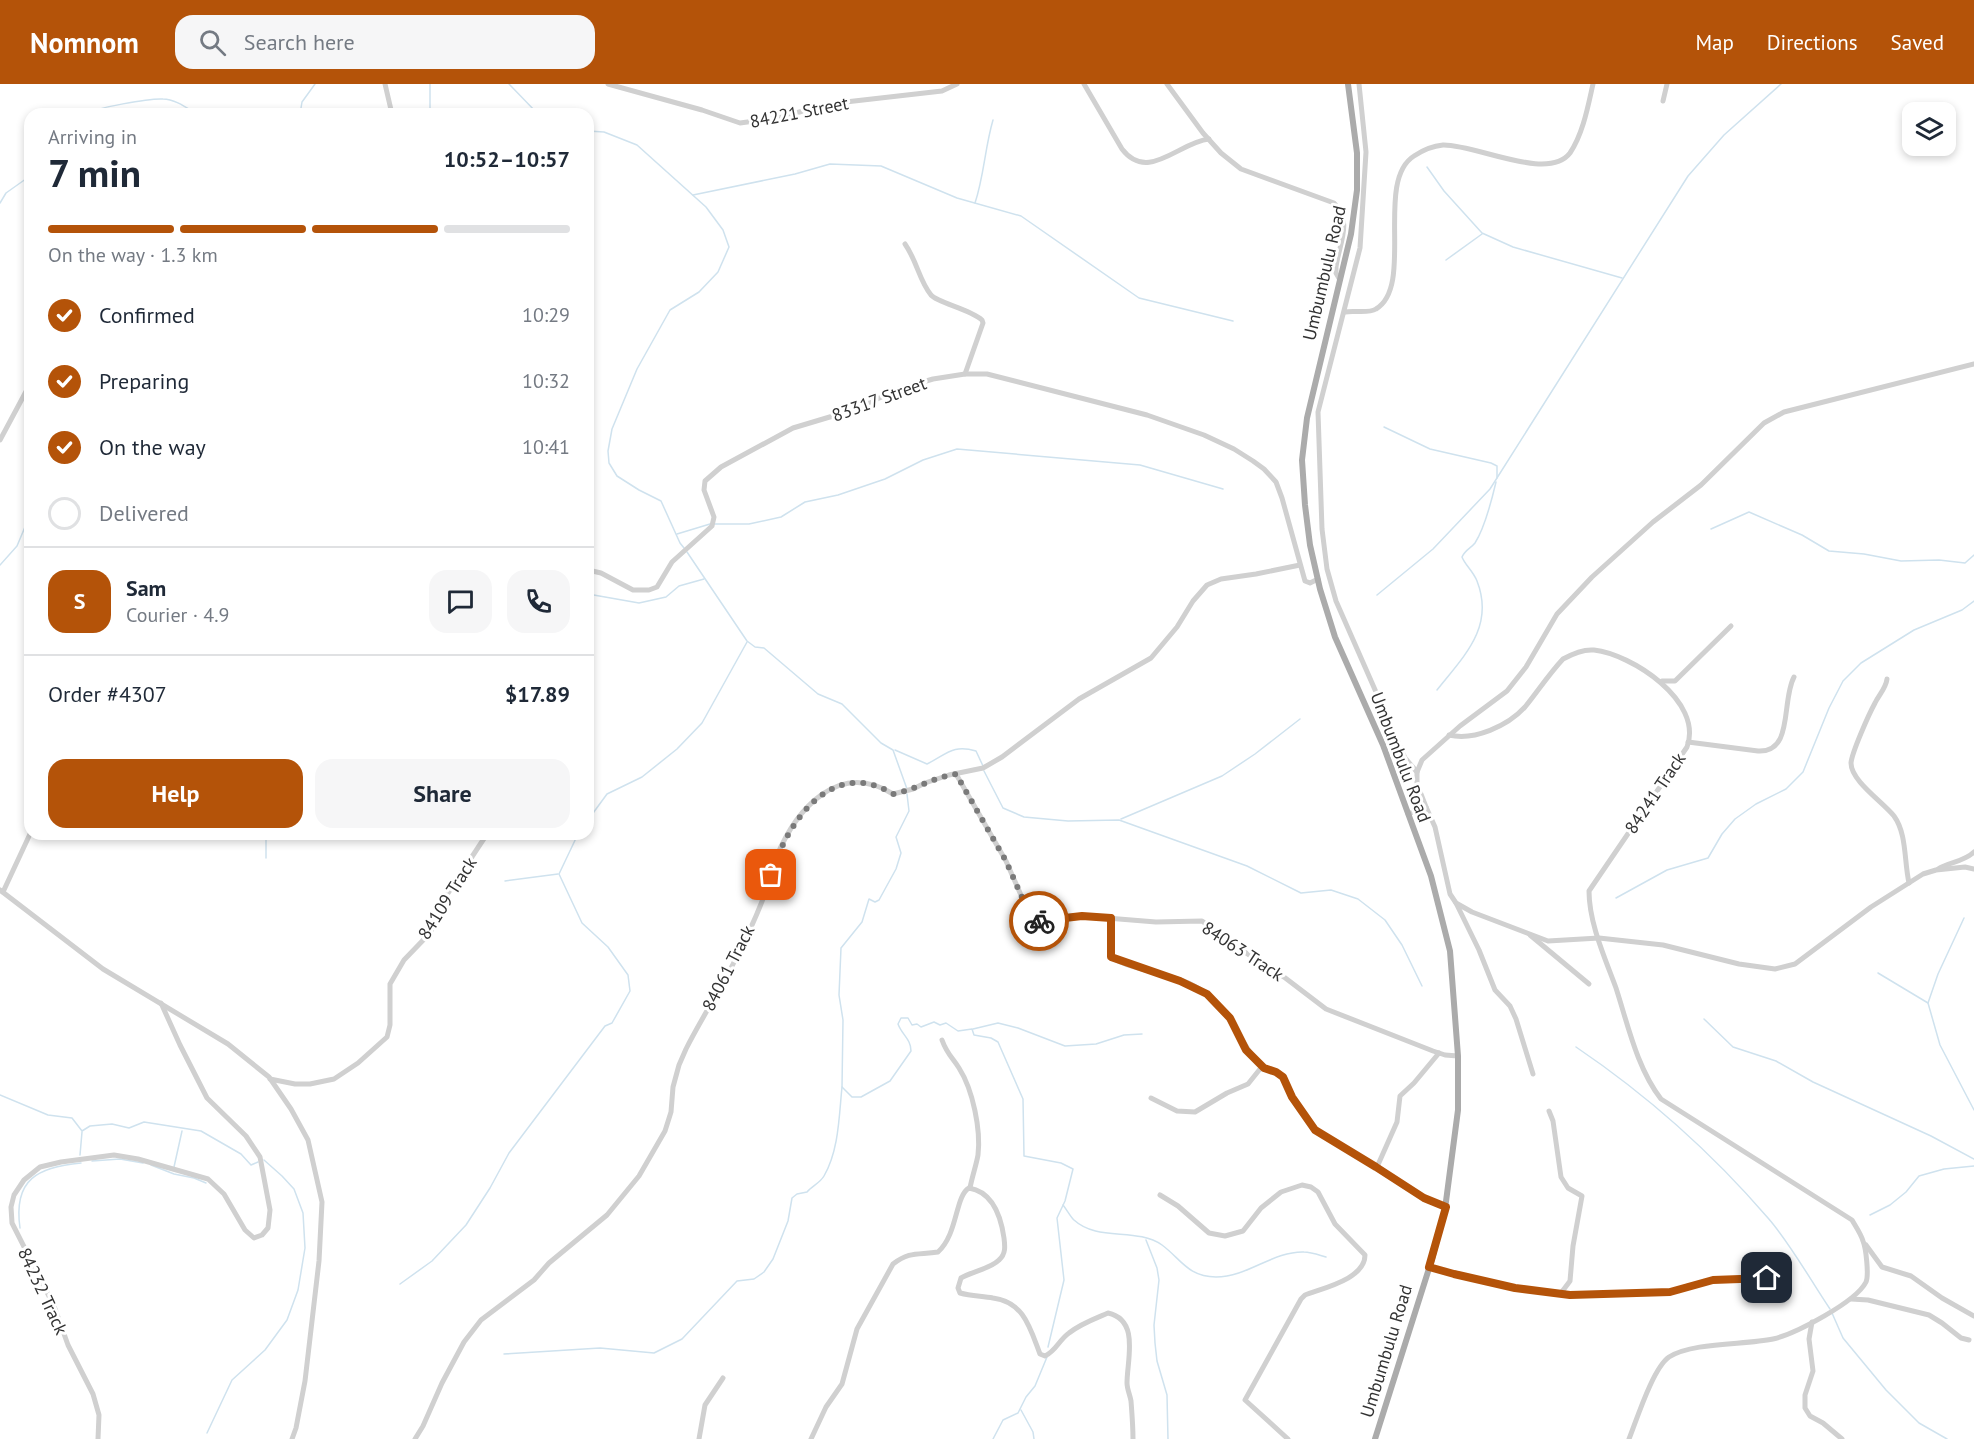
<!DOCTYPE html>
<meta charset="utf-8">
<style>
body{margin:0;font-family:"PT Sans",sans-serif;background:#f6f6f7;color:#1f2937;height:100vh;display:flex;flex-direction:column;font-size:22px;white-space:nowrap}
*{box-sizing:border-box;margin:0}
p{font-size:20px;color:#747a83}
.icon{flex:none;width:33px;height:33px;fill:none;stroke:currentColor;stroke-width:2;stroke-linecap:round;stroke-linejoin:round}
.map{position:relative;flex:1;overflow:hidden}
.details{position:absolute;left:24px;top:24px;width:570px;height:732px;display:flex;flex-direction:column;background:#fff;border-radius:18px;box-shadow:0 3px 9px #0003}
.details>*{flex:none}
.fabs{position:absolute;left:1902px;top:18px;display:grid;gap:12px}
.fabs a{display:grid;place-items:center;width:54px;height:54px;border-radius:12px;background:#fff;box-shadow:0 3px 9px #0003;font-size:30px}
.pin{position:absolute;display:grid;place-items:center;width:51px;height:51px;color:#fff;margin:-26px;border-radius:12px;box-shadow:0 3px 9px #0006}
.courier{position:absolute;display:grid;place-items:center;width:60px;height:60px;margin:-30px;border:4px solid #b45309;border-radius:50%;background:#fff;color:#222;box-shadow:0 2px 8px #0007}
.summary em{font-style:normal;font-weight:800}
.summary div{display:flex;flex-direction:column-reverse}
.summary{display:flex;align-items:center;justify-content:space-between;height:102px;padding:0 24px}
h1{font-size:39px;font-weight:800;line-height:45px}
.bar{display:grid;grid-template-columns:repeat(4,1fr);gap:9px 6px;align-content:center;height:72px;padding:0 24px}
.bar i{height:8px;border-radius:4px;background:#e0e1e3}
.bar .on{background:#b45309}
.bar p{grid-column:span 4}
.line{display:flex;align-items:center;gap:15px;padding:0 24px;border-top:2px solid #e0e1e3}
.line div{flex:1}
.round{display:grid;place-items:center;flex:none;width:63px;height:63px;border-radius:18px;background:#f6f6f7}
ol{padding:0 24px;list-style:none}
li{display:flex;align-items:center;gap:18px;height:66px}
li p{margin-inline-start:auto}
li .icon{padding:6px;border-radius:50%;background:#b45309;color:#fff;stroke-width:4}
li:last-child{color:#747a83}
li i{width:33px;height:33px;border:3px solid #e0e1e3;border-radius:50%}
.button{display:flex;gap:12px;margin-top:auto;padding:12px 24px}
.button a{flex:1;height:69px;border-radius:18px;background:#b45309;color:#fff;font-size:24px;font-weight:800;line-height:69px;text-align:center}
.button a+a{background:#f6f6f7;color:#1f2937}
header{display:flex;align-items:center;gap:36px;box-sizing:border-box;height:84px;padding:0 30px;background:#b45309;color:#fff}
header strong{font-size:28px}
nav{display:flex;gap:33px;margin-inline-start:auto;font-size:21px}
.search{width:420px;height:54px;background:#f6f6f7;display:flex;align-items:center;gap:15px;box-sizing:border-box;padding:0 21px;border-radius:18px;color:#747a83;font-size:22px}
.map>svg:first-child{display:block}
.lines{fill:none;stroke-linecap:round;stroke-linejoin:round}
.stream{stroke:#cfe2ee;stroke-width:1.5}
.minor{stroke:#d0d0d0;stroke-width:5}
.major{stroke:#ababab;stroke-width:6}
.done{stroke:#7a7a7a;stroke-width:6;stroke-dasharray:0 10.8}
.route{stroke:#b45309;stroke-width:8}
.labels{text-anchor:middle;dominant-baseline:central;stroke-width:6;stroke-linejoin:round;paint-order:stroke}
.street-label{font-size:18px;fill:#333;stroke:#fff}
</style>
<header>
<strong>Nomnom</strong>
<div class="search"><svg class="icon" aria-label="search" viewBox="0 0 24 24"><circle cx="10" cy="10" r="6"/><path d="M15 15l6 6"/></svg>Search here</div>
<nav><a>Map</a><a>Directions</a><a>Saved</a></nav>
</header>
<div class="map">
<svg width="1974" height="1355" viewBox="0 0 1974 1355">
<rect width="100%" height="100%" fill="#fff"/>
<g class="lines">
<g class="stream">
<polyline points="430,0 430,30"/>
<polyline points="509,0 538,30"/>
<path d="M85 30C95 24 150 14 163 15 175 15 187 24 197 30"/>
<polyline points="300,30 302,18 315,0"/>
<polyline points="588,47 604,48 637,61 706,123 723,146 729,163 718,188 699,208 670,226 637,285 612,345 608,367 609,379 617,392 639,406 661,417 680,459 684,464"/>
<polyline points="1427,83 1444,107 1482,149 1513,163 1622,194"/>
<polyline points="693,111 795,90 830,80 881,82 957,114 1021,132 1139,214 1233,237"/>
<polyline points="0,119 6,109 30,92"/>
<path d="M975 119C984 92 985 63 993 36"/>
<polyline points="1446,176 1482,150"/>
<polyline points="1384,343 1430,365 1491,379 1497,382 1497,394"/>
<polyline points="715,440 749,440 781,433 805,418 838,411 885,395 923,376 957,365 1140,381 1223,405"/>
<polyline points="1711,445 1749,428 1802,451 1829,467 1864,470 1901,477 1939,476 1965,479 1974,471"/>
<polyline points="677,450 710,440"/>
<polyline points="687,468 747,557 755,563 764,564 818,610 842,620 881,659 893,666 907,705"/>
<polyline points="0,481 17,462 30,431"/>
<polyline points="588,510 639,519 666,513 679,502 704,495"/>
<polyline points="1377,511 1433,465 1490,405 1688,92 1724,51 1781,0"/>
<path d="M1437 606C1464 572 1495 543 1477 497 1473 487 1465 481 1462 473 1465 466 1471 464 1475 459 1484 445 1492 415 1496 398"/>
<path d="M895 666 927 680C947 670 953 660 976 667L983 682"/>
<polyline points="984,687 1003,724 1024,733 1068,737 1119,736 1247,782 1301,809 1331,806 1358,815 1385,836 1402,861 1422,902"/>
<path d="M907 710 909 727 896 753 901 769 896 785 879 816 875 818 869 815 862 838 841 864 839 911 843 936 842 1003 852 1013H861L890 997 911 967C911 955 902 951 898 940L901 934H908L912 941 917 940 921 943 934 938 940 941 946 939 958 947 972 945 974 951 991 954 998 958 1023 1015 1024 1072 1061 1079 1073 1085 1065 1117 1057 1134 1064 1196 1048 1263"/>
<polyline points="1121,735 1222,692 1255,670 1300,635"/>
<polyline points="588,736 607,710 642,693 677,665 702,639 747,558"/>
<polyline points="266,774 266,750"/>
<polyline points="505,797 558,790"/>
<polyline points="1616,814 1667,786 1708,774 1722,750 1735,735 1756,720 1786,705 1803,688 1829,624 1843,597 1861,579 1914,546 1962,526 1974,517"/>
<polyline points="1964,834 1938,890 1928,919 1940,961 1974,1026"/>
<polyline points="1878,889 1928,919"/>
<polyline points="1704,935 1733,963 1776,977 1813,998 1931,1052 1974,1075"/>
<polyline points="973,945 998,939 1018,944 1065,962 1096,960 1124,951 1142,950"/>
<path d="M1576 963C1647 1011 1712 1069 1768 1134 1790 1159 1811 1197 1830 1225"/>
<polyline points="0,1011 48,1031 72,1034 82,1047 90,1042 112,1040 129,1044 144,1038 201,1047 241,1070 251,1081 258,1078"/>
<polyline points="80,1071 82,1048"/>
<polyline points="92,1077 120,1075 143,1079"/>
<polyline points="151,1081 174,1090 194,1094 206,1099"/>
<polyline points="174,1083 182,1047"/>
<path d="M1063 1121C1067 1126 1070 1132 1074 1136 1098 1158 1136 1143 1162 1161 1181 1175 1188 1193 1216 1193 1248 1193 1273 1167 1304 1168 1311 1168 1319 1171 1326 1173"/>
<polyline points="1870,1131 1890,1121 1906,1108 1919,1092 1944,1085 1974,1082"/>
<path d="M20 1144C13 1095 38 1083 81 1079"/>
<polyline points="1146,1156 1157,1184 1159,1196 1154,1241 1155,1259 1157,1277 1167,1311 1168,1355"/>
<polyline points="400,1200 432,1177 466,1141 490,1104 509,1069 605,942 612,939 630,907 628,891 608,863 582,839 559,790 578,750"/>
<polyline points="1832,1229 1843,1254 1886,1306 1919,1339 1947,1355"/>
<path d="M504 1270 600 1264 654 1269 682 1255 737 1197 754 1195 764 1188 773 1175 788 1137 792 1114 797 1110 807 1108C812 1102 820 1099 824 1092 839 1066 839 1032 842 1003"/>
<polyline points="1021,1326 1033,1348 1034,1355"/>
<polyline points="207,1349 232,1296 265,1266 287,1236 298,1206 305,1164 303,1129 294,1105 282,1092 264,1076"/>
<polyline points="993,1355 1003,1336 1018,1329 1026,1313 1035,1302 1047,1273"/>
</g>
<g class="minor">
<polyline points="385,0 392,30"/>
<polyline points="608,0 702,26 740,39 778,34 828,20 942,7 957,0"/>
<path d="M1084 0 1122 65C1148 99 1179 58 1209 55"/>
<path d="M1167 0 1203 49 1221 69 1241 85 1334 119C1353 137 1339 160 1336 183V189L1340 196"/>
<polyline points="1359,0 1366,68 1360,164 1318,328 1322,445 1327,485 1336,517 1405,674 1417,688"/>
<polyline points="1663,17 1667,0"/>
<path d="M905 160C917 177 919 196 931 211 938 219 970 225 982 236L983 239 965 290"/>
<path d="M1345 228C1354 226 1368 230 1376 225 1415 202 1374 97 1414 72 1423 66 1432 62 1443 61 1475 60 1548 98 1570 69 1583 50 1588 22 1593 0"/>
<polyline points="0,356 30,300"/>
<polyline points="588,486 601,489 633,506 649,506 657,503 672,478 712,442 714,433 704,406 705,397 721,383 793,344 853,326 899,305 933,295 965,290 987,290 1147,331 1204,351 1234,365 1253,377 1264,385 1276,398 1282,414 1305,497 1310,499 1318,495"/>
<path d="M1887 595C1886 604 1879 611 1875 619 1869 630 1852 668 1851 679 1851 697 1883 718 1894 732 1907 750 1904 777 1909 799"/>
<polyline points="1662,597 1675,597 1731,542"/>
<path d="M1449 651C1474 657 1508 642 1525 623 1538 607 1549 590 1563 575 1572 570 1583 565 1594 566 1631 570 1704 617 1687 663L1589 807C1589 839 1605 874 1616 904 1628 941 1637 984 1661 1015L1852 1136C1856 1143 1861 1150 1863 1157 1866 1164 1869 1191 1866 1198 1856 1218 1795 1250 1773 1255 1745 1261 1693 1258 1669 1273 1653 1284 1637 1335 1629 1355"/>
<path d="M1688 658 1758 667C1794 669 1781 617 1794 593"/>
<polyline points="956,690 1006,777 1031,834 1040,838 1082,832 1156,838 1202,837 1256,876 1284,893 1326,925 1433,967 1445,971 1458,972"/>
<polyline points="1426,723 1435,743 1450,810 1456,819 1472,828 1548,857 1599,854 1663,861 1739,880 1775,885 1795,880 1871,823 1923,790 1936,786 1965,783 1974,785"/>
<polyline points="1408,730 1426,723 1417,700 1417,688 1422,676 1460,642 1507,607 1526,583 1557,530 1592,493 1653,438 1701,401 1764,339 1784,328 1974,280"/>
<path d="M1938 785C1949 778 1964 778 1974 768"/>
<polyline points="0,806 103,885 228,960 269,993 291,1025 308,1056 322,1118 319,1177 305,1297 296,1344 292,1355"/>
<polyline points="3,808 30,750"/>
<polyline points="1456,819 1479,866 1495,906 1510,922 1516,935 1533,990"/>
<path d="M1111 834V873C1139 890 1179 888 1205 909 1234 931 1239 961 1264 984"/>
<polyline points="1530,851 1589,900"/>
<path d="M942 956C947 970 952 973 959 984 973 1006 981 1046 978 1071 976 1082 972 1093 970 1104"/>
<polyline points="270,995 295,1000 310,1000 334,995 358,979 387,953 390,941 390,900 404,876 430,849 448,809 487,750"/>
<polyline points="1151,1014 1177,1027 1195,1028 1227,1009 1248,1000 1260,985 1267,985 1283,993 1292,1013 1315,1046 1423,1114 1446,1123"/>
<polyline points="1549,1027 1553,1037 1561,1093 1568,1104 1582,1112 1573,1162 1570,1197 1561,1209"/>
<polyline points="1377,1083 1397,1038 1400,1012 1414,999 1439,969"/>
<path d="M1160 1111 1178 1122 1209 1149 1225 1152 1243 1147 1261 1124 1281 1108 1302 1101 1311 1103 1318 1108 1335 1140 1365 1171C1365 1195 1323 1204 1305 1211L1301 1215 1245 1316 1288 1355"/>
<polyline points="1866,1161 1882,1183 1911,1192 1942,1214 1974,1232"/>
<polyline points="1429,1183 1454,1190 1515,1204 1570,1211 1670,1208 1713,1196 1775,1193 1780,1191"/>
<polyline points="1851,1215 1868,1216 1929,1231 1942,1239 1961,1254 1969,1256"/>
<polyline points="1812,1238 1809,1255 1813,1287 1805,1311 1805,1324 1810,1332 1823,1339 1842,1355"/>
<polyline points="98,1355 99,1331 93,1310 68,1261 54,1222 12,1139 11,1123 14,1111 24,1096 40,1083 61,1078 114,1071 138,1075 208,1095 224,1110 245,1146 254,1154 262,1151 268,1144 270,1126 260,1073 246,1052 207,1014 180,961 161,919"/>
<path d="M415 1355 423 1342 442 1299 464 1258 481 1236 534 1196 549 1179 607 1131 639 1092 665 1047 671 1028 673 1003 679 981 686 965C703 931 725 899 741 864 751 844 761 822 768 801 771 792 773 783 776 774 796 725 838 676 893 710L913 705 925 699 949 691 983 684 1002 673 1079 615 1151 574 1177 543 1193 517 1207 501 1221 495 1256 490 1300 481"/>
<polyline points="699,1355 705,1321 723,1294"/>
<path d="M811 1355 826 1323 842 1300 857 1245 893 1180C910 1167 918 1171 938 1168 958 1150 955 1112 969 1104 993 1108 1001 1133 1004 1154 1005 1162 1006 1170 999 1176 990 1185 973 1187 961 1194L958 1204 960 1209C971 1212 982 1212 993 1214 1024 1218 1030 1244 1040 1270L1045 1272C1056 1267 1059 1256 1069 1249 1080 1240 1094 1235 1108 1229 1140 1236 1127 1276 1127 1299 1127 1305 1130 1311 1131 1317 1132 1330 1133 1342 1133 1355"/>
</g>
<polyline class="major" points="1348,0 1357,69 1357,106 1351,150 1307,334 1302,376 1305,421 1310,461 1320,505 1335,553 1383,661 1431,792 1450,867 1458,972 1458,1026 1445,1125 1432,1175 1375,1355"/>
</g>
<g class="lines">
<path class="done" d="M771 791C787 738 832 672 893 710 915 706 934 693 956 690L1006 777 1031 834 1039 837"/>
<polyline class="route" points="1039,837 1082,832 1111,834 1111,873 1180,897 1207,910 1230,934 1246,966 1264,984 1276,988 1283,993 1292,1013 1315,1046 1376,1083 1424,1114 1446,1123 1429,1183 1454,1190 1515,1204 1570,1211 1670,1208 1713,1196 1767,1194"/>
</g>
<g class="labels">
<g class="street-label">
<text transform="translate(799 28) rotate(-11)">84221 Street</text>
<text transform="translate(1324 189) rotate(-77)">Umbumbulu Road</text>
<text transform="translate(879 315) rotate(-20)">83317 Street</text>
<text transform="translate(1401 673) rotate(69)">Umbumbulu Road</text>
<text transform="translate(1655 709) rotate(-56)">84241 Track</text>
<text transform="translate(447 814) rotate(-58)">84109 Track</text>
<text transform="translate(1243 867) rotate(33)">84063 Track</text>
<text transform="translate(728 884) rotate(-63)">84061 Track</text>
<text transform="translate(43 1207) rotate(65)">84232 Track</text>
<text transform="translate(1386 1267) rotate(-73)">Umbumbulu Road</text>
</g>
</g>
</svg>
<div class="fabs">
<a><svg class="icon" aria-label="layers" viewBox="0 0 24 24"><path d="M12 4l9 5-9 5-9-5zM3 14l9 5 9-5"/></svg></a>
</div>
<div class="pin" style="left:771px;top:791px;background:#ea580c"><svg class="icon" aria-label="bag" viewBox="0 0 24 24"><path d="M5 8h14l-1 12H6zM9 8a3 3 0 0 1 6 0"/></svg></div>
<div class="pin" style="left:1767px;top:1194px;background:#1f2937"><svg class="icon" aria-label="home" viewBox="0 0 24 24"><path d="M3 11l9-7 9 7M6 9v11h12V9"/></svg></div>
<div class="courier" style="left:1039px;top:837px"><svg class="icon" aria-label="bike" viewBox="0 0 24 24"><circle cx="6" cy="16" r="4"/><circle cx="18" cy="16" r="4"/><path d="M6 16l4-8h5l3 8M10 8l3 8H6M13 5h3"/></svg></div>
<section class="details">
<div class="summary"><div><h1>7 min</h1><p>Arriving in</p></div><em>10:52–10:57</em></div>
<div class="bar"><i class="on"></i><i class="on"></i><i class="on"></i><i></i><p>On the way · 1.3 km</p></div>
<ol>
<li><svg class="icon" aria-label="check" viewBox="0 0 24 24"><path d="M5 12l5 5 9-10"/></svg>Confirmed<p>10:29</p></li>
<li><svg class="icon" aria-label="check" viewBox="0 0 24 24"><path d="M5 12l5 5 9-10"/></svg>Preparing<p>10:32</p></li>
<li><svg class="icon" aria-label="check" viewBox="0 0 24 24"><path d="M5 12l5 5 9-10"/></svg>On the way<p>10:41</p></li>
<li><i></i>Delivered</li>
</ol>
<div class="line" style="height:108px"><b class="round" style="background:#b45309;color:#fff">S</b><div><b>Sam</b><p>Courier · 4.9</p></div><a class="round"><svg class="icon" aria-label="chat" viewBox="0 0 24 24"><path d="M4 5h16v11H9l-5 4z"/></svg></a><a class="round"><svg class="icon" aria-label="phone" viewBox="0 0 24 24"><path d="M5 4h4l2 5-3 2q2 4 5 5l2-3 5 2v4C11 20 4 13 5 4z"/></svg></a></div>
<div class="line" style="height:78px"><div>Order #4307</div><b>$17.89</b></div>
<div class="button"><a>Help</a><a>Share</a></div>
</section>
</div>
